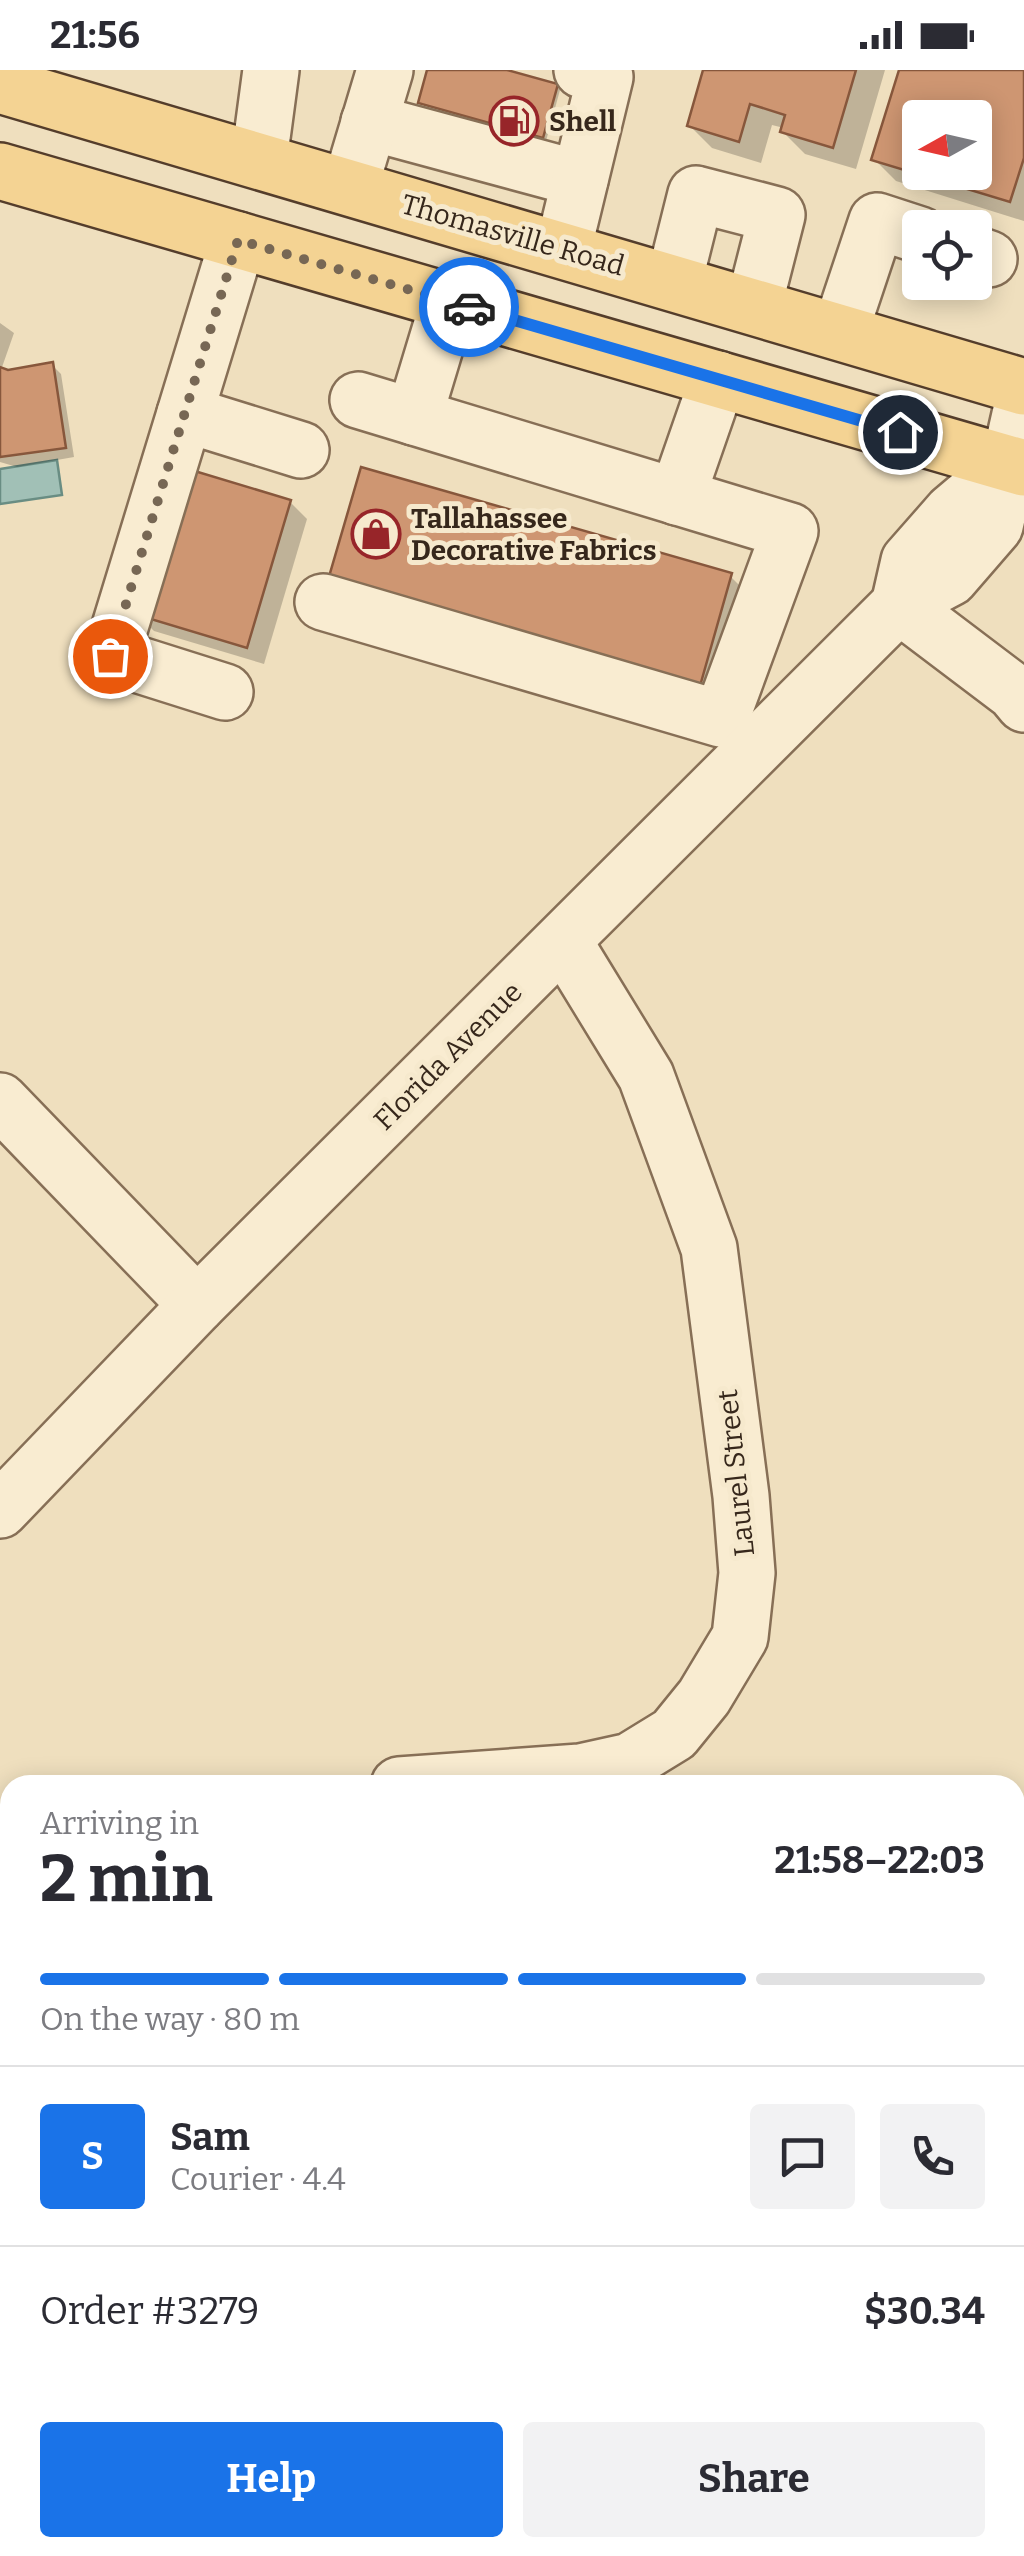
<!DOCTYPE html>
<meta charset="utf-8">
<style>
body{margin:0;font-family:Bitter,serif;background:#f2f2f3;color:#2b2b33;height:100vh;display:flex;flex-direction:column;font-size:38px;white-space:nowrap}
*{box-sizing:border-box;margin:0}
p{font-size:32px;color:#7c7c81}
.icon{flex:none;width:55px;height:55px;fill:none;stroke:currentColor;stroke-width:2;stroke-linecap:round;stroke-linejoin:round}
.map{position:relative;flex:1;overflow:hidden}
.drawer{position:absolute;left:0px;top:1705px;width:1025px;height:782px;display:flex;flex-direction:column;background:#fff;border-radius:30px 30px 0 0;box-shadow:0 5px 25px #0003}
.drawer>*{flex:none}
.needle{width:65px;rotate:262deg}
.tools{position:absolute;left:902px;top:30px;display:grid;gap:20px}
.tools a{display:grid;place-items:center;width:90px;height:90px;border-radius:10px;background:#fff;box-shadow:0 5px 25px #0003;font-size:50px}
.pin{position:absolute;display:grid;place-items:center;width:85px;height:85px;color:#fff;margin:-42px;border:5px solid #fff;border-radius:50%;box-shadow:0 2px 10px #0007}
.courier{position:absolute;display:grid;place-items:center;width:100px;height:100px;margin:-50px;border:8px solid #1a73e8;border-radius:50%;background:#fff;color:#222;box-shadow:0 2px 12px #0007}
.headline em{font-style:normal;font-weight:700}
.headline div{display:flex;flex-direction:column-reverse}
.headline{display:flex;align-items:center;justify-content:space-between;height:170px;padding:0 40px}
h1{font-size:65px;font-weight:700;line-height:75px}
.bar{display:grid;grid-template-columns:repeat(4,1fr);gap:15px 10px;align-content:center;height:120px;padding:0 40px}
.bar i{height:12px;border-radius:8px;background:#e1e1e2}
.bar .on{background:#1a73e8}
.bar p{grid-column:span 4}
.line{display:flex;align-items:center;gap:25px;padding:0 40px;border-top:2px solid #e1e1e2}
.line div{flex:1}
.round{display:grid;place-items:center;flex:none;width:105px;height:105px;border-radius:10px;background:#f2f2f3}
.primary-button{display:flex;gap:20px;margin-top:auto;padding:20px 40px}
.primary-button a{flex:1;height:115px;border-radius:10px;background:#1a73e8;color:#fff;font-size:40px;font-weight:700;line-height:115px;text-align:center}
.primary-button a+a{background:#f2f2f3;color:#2b2b33}
.status{display:flex;justify-content:space-between;align-items:center;height:70px;padding:0 50px;background:#fff;direction:ltr}
.status svg{height:28px;fill:currentColor}
.map>svg:first-child{display:block}
.water{fill:#a1c0b6;stroke:#698d83;stroke-width:2.5}
.shadow{fill:#0003;fill-rule:evenodd}
.building{fill:#ce9672;stroke:#87573c;stroke-width:2.5;fill-rule:evenodd}
.lines{fill:none;stroke-linecap:round;stroke-linejoin:round}
.minor-casing{stroke:#876f56;stroke-width:60}
.major-casing{stroke:#543d2b;stroke-width:60}
.minor{stroke:#f9ecd1;stroke-width:55}
.major{stroke:#f4d393;stroke-width:55}
.done{stroke:#776754;stroke-width:10;stroke-dasharray:0 18}
.route{stroke:#1a73e8;stroke-width:12}
.labels{text-anchor:middle;dominant-baseline:central;stroke-width:10;stroke-linejoin:round;paint-order:stroke}
.poi-label{font-size:28px;font-weight:bold;fill:#36271b;stroke:#f6e9cd;text-anchor:start}
.street-label{font-size:28px;fill:#36271b;stroke:#f6e9cd}
</style>
<div class="status"><b>21:56</b><svg viewBox="0 0 49 12"><path d="M0 12V9h3v3zM5 12V6h3v6zM10 12V3h3v9zM15 12V0h3v12zM26 1h20v11H26zM47 4h2v5h-2z"/></svg></div>
<div class="map">
<svg width="1024" height="2486" viewBox="0 0 1024 2486">
<rect width="100%" height="100%" fill="#efdfbe"/>
<polygon class="water" points="57,390 62,425 0,434 0,399"/>
<g class="shadow">
<polygon points="430,0 498,0 556,16 560,20 546,71 425,36 421,32"/>
<polygon points="706,0 885,0 856,99 805,84 783,62 784,58 772,55 761,93 712,78 690,56"/>
<path d="M901 0H1024V151L896 111 874 89ZM920 48H975V102H920Z"/>
<polygon points="0,253 14,263 1,300 8,303 52,295 61,304 74,387 17,397 0,392"/>
<polygon points="290,432 307,449 264,594 154,561 137,544"/>
<polygon points="730,506 747,523 715,638 346,533"/>
</g>
<g class="building">
<polygon points="427,0 507,0 558,14 543,68 418,33"/>
<polygon points="703,0 856,0 833,78 780,62 785,45 750,34 739,72 687,56"/>
<path d="M899 0H1024V88L1010 132 871 90ZM920 48H975V102H920Z"/>
<polygon points="53,292 66,378 0,387 0,297 8,300"/>
<polygon points="178,396 291,430 247,578 134,544"/>
<polygon points="361,397 732,503 698,623 326,517"/>
</g>
<g class="lines">
<g class="minor-casing">
<g id="minor">
<polyline points="369,52 580,109"/>
<polyline points="259,90 271,0"/>
<polyline points="350,117 385,0"/>
<polyline points="563,180 605,7 582,0"/>
<polyline points="975,184 989,189"/>
<polyline points="674,212 696,124 777,145 754,235"/>
<polyline points="840,262 877,151 920,165"/>
<polyline points="185,344 301,380"/>
<polyline points="414,347 449,231"/>
<polyline points="677,427 718,309"/>
<polyline points="323,532 721,649 790,461 358,330"/>
<polyline points="899,535 909,491 952,442 1010,393"/>
<polyline points="899,535 1014,622 1024,634"/>
<polyline points="225,622 111,586 238,170"/>
<polyline points="0,1031 197,1235"/>
<polyline points="0,1440 197,1235 899,535 950,508 995,456 1024,327"/>
<polyline points="399,1715 580,1702 630,1691 674,1664 704,1627 740,1567 747,1503 741,1426 709,1178 646,1006 564,872"/>
<polyline points="0,1778 10,1777"/>
<polyline points="1015,2234 1024,2233"/>
<polyline points="0,2382 10,2381"/>
</g>
</g>
<g class="major-casing">
<g id="major">
<polyline points="0,15 1024,317"/>
<polyline points="0,101 1024,398"/>
</g>
</g>
<use href="#minor" class="minor"/>
<use href="#major" class="major"/>
</g>
<g class="lines">
<polyline class="done" points="110,586 238,170 469,237"/>
<polyline class="route" points="469,237 900,362"/>
</g>
<defs>
<g id="fuel-ring" transform="scale(2.5)"><circle r="9.5" fill="#f6e9cd" stroke="#972529" stroke-width="1.5"/><path d="M-5.5-6h7V0h2V4h1.3V-2.5L3-4.5l.8-.8L6-3V5H2.5V1h-1V6h-7ZM-4.2-4.7v3.2H.2V-4.7Z" fill="#972529"/></g>
<g id="shop-ring" transform="scale(2.5)"><circle r="9.5" fill="#f6e9cd" stroke="#972529" stroke-width="1.5"/><path d="M-5-2.5h2.3a2.7 3.5 0 0 1 5.4 0H5L5.5 6h-11ZM-1.5-2.5h3a1.5 2.3 0 0 0-3 0Z" fill="#972529"/></g>
</defs>
<g fill-rule="evenodd">
<use href="#fuel-ring" x="514" y="51"/>
<use href="#shop-ring" x="376" y="464"/>
</g>
<g class="labels">
<g class="poi-label">
<text x="549" y="51">Shell</text>
<text x="411" y="448">Tallahassee<tspan x="411" dy="32">Decorative Fabrics</tspan></text>
</g>
<g class="street-label">
<text transform="translate(513 165) rotate(16)">Thomasville Road</text>
<text transform="translate(448 986) rotate(-45)">Florida Avenue</text>
<text transform="translate(736 1403) rotate(-96)">Laurel Street</text>
</g>
</g>
</svg>
<div class="tools">
<a><svg class="needle" viewBox="-14 -14 28 28"><path d="M0-13l5 13h-10z" fill="#e53935"/><path d="M0 13l5-13h-10z" fill="#7c7c81"/></svg></a>
<a><svg class="icon" aria-label="locate" viewBox="0 0 24 24"><circle cx="12" cy="12" r="6"/><path d="M12 2v4M12 18v4M2 12h4M18 12h4"/></svg></a>
</div>
<div class="pin" style="left:110px;top:586px;background:#ea580c"><svg class="icon" aria-label="bag" viewBox="0 0 24 24"><path d="M5 8h14l-1 12H6zM9 8a3 3 0 0 1 6 0"/></svg></div>
<div class="pin" style="left:900px;top:362px;background:#1f2937"><svg class="icon" aria-label="home" viewBox="0 0 24 24"><path d="M3 11l9-7 9 7M6 9v11h12V9"/></svg></div>
<div class="courier" style="left:469px;top:237px"><svg class="icon" aria-label="car" viewBox="0 0 24 24"><path d="M5 17H2v-5l4-1 3-4h7l3 4 3 1v5h-3M9 17h6M6 11h13"/><circle cx="7" cy="17" r="2"/><circle cx="17" cy="17" r="2"/></svg></div>
<section class="drawer">
<div class="headline"><div><h1>2 min</h1><p>Arriving in</p></div><em>21:58–22:03</em></div>
<div class="bar"><i class="on"></i><i class="on"></i><i class="on"></i><i></i><p>On the way · 80 m</p></div>
<div class="line" style="height:180px"><b class="round" style="background:#1a73e8;color:#fff">S</b><div><b>Sam</b><p>Courier · 4.4</p></div><a class="round"><svg class="icon" aria-label="chat" viewBox="0 0 24 24"><path d="M4 5h16v11H9l-5 4z"/></svg></a><a class="round"><svg class="icon" aria-label="phone" viewBox="0 0 24 24"><path d="M5 4h4l2 5-3 2q2 4 5 5l2-3 5 2v4C11 20 4 13 5 4z"/></svg></a></div>
<div class="line" style="height:130px"><div>Order #3279</div><b>$30.34</b></div>
<div class="primary-button"><a>Help</a><a>Share</a></div>
</section>
</div>
